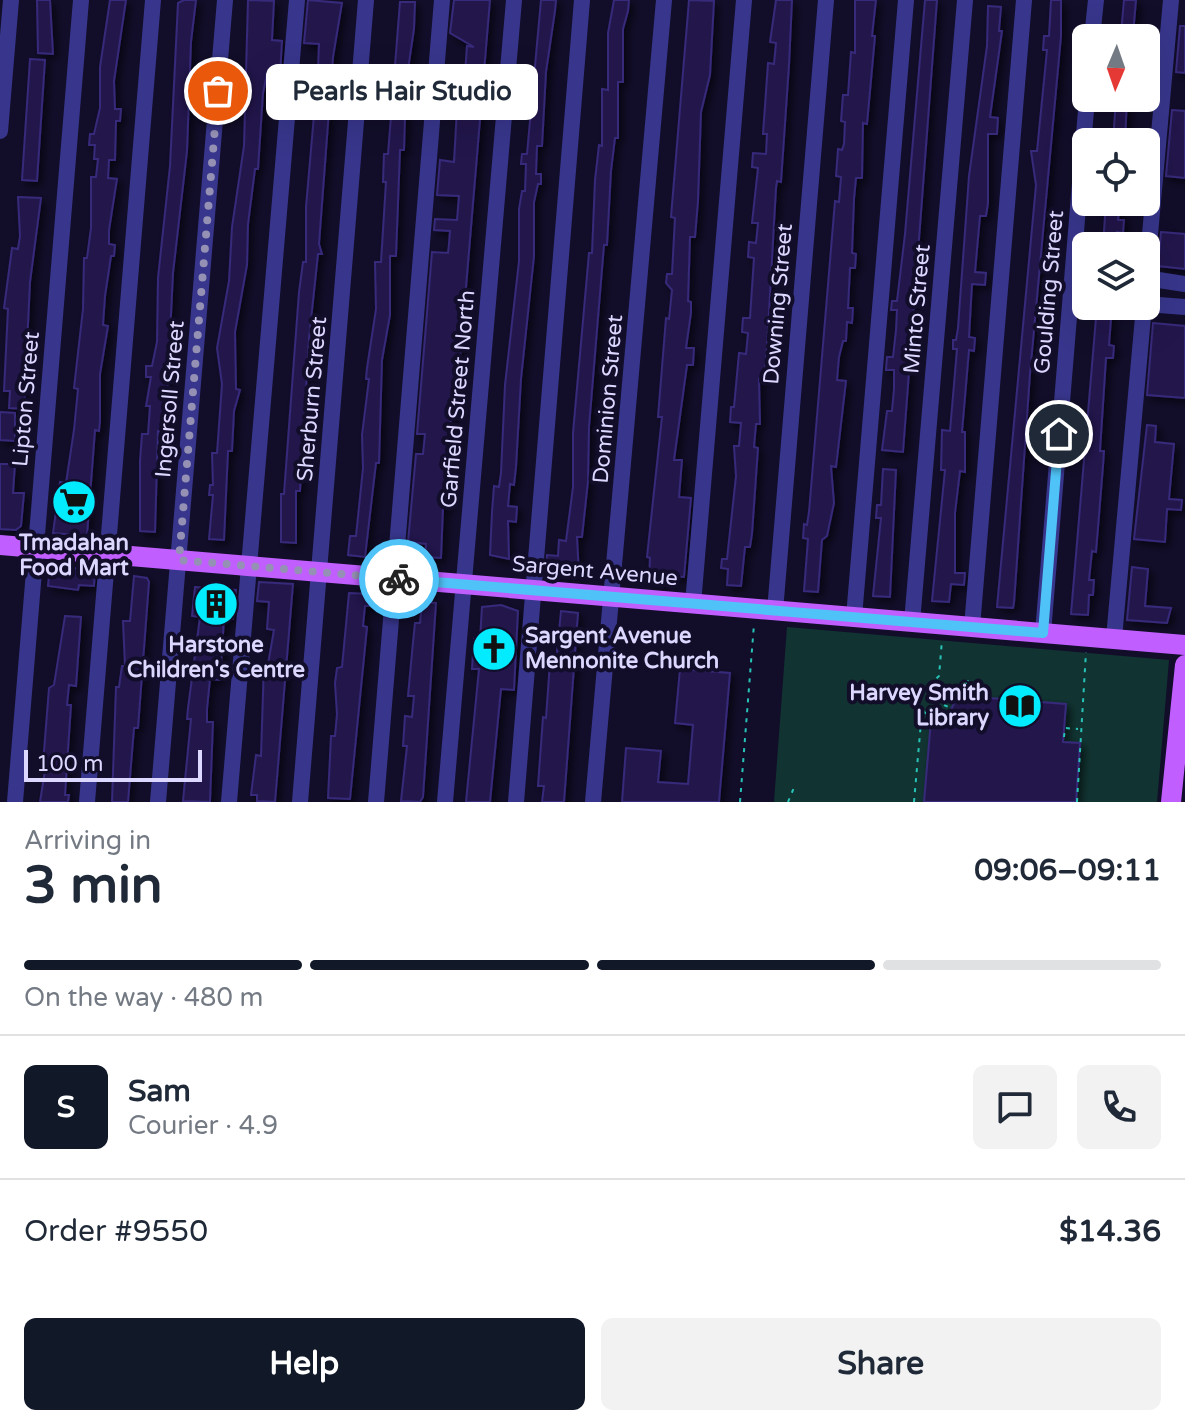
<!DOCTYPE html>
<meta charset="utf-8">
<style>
body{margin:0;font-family:"Varela Round",sans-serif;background:#f2f2f3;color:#1f2937;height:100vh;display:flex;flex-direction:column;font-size:30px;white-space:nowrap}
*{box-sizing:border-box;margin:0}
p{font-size:26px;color:#747a83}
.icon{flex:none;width:44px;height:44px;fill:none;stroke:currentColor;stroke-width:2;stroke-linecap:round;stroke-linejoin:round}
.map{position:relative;height:802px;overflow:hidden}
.drawer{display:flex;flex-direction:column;background:#fff;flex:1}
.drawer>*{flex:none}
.needle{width:52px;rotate:182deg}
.buttons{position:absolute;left:1072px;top:24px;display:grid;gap:16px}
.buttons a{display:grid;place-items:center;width:88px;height:88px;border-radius:12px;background:#fff;box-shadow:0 8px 32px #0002;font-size:40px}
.scale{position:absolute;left:24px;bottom:20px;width:178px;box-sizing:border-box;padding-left:8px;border:4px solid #dbd7ff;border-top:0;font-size:22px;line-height:28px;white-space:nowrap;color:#dbd7ff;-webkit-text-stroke:6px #120e2a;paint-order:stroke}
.pin{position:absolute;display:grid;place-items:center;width:68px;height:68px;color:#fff;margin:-34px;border:4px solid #fff;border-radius:50%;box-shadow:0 2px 8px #0007}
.courier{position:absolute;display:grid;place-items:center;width:80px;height:80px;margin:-40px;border:6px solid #4fc3f7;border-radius:50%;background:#fff;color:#222;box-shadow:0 2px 10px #0007}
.bubble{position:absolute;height:56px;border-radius:12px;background:#fff;box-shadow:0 8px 32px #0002;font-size:26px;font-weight:700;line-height:56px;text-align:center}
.overview em{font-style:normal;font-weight:700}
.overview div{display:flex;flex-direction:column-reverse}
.overview{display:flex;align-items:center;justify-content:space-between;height:136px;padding:0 24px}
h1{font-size:52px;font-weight:700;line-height:60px}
.bar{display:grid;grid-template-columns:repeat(4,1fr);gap:12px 8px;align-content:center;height:96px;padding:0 24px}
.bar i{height:10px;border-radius:6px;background:#e0e1e3}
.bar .current{background:#111827}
.bar p{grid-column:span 4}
.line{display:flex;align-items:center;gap:20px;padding:0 24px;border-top:2px solid #e0e1e3}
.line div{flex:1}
.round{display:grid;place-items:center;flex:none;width:84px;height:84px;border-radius:12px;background:#f2f2f3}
.action{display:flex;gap:16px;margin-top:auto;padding:16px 24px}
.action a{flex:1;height:92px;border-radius:12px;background:#111827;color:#fff;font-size:32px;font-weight:700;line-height:92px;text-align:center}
.action a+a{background:#f2f2f3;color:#1f2937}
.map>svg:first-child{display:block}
.green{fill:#113432}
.building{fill:#22194c;stroke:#38297a;stroke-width:2;filter:url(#shadow)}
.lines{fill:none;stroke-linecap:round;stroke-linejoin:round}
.path{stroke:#27c3b7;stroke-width:2;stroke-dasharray:4 6;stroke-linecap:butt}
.minor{stroke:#38368c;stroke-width:16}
.major{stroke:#c05eff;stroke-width:20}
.done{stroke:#9591b4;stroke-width:8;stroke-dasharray:0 14.4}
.route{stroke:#4fc3f7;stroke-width:10}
.labels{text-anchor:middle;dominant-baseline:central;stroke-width:8;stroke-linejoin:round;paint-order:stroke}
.street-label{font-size:22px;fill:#dbd7ff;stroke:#120e2a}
.poi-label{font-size:22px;font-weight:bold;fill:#dbd7ff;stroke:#120e2a}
</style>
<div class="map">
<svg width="1185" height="802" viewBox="0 0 1185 802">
<defs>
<filter id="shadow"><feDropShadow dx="4" dy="4" stdDeviation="4" flood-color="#0009"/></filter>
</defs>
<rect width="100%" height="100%" fill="#120e2a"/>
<polygon class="green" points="787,627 1169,660 1157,802 774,802"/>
<g class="building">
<polygon points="37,0 50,0 53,54 38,53"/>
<polygon points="110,0 126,0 114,81 115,109 121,109 120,121 116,121 115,160 109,160 108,178 117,179 109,230 109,244 115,245 114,256 111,256 105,296 103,325 108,326 100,374 100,420 99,431 95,430 87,536 53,533 60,482 66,483 74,430 78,389 74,388 83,309 84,258 87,258 91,228 91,177 96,177 98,159 94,159 95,145 89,145 90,134 94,134 100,108 100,67"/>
<polygon points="184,0 196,0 191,42 187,151 173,273 166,419 164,432 158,431 155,532 140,531 140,461 142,434 148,434 150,406 146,406 151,377 146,377 146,366 152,366 157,342 158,278 170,166 178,3"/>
<polygon points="248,0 274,1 272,40 282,41 280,75 267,74 263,93 258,169 255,169 248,224 247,265 235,332 236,389 240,390 234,411 232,451 228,451 224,540 209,539 213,495 209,495 210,485 213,485 212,453 217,453 222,384 217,348 229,281 232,227 244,146"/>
<polygon points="308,0 342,3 333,57 319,244 322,254 318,254 309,339 300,491 296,491 296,543 281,542 281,494 284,494 299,292 303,262 306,262 306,207 318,69 319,44 304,43"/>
<polygon points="454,0 490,0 458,383 454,420 451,420 448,453 452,453 451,466 448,508 443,508 441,558 425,557 426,544 408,542 416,454 423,454 425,434 417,434 432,252 448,253 449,244 450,231 434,230 435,219 457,220 459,196 437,195 440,160 454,162 459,74 465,74 467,46 474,47 450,33"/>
<polygon points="541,0 556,0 555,11 546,72 542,146 537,146 536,174 541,174 541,184 538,184 534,202 534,256 521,379 516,467 514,485 510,484 508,506 517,507 516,522 508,521 509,559 490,555 492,512 494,486 499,487 501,473 505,385 519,261 519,209 522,191 525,191 526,164 521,164 522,154 527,154"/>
<polygon points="614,0 629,0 628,11 623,29 623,82 618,82 618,138 615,138 611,171 607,245 604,245 589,427 588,481 582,537 577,537 579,575 546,572 547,555 558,556 559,540 566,541 573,487 573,433 589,253 592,253 595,180 599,145 602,146 602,89 608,90 608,33"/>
<polygon points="689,0 714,1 710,75 701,112 698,201 695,237 690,237 688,301 691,302 691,313 686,348 694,348 693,365 687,365 674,460 682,460 679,497 691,498 684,577 671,576 670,583 649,582 650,558 647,557 662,417 658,417 666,318 669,319 672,290 666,283 667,274 672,274 675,218 671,217"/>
<polygon points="776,0 792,0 789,65 781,182 777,181 776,188 767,348 764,379 759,379 760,424 756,424 754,447 758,448 752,534 750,547 745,547 741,586 727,585 728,569 721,568 722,559 727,559 736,476 734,446 739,446 741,423 730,422 731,407 734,407 739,353 746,354 748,333 742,332 743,318 750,318 754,258 748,257 749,242 756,243 758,223 752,223 758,168 752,167 753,153 766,154 767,134 763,134 768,63 774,64 776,43 770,42"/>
<polygon points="855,0 876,0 872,36 875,36 867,124 863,123 862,178 856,178 854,199 852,253 856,254 855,268 850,268 848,308 853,308 852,323 847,322 846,341 843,341 839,357 837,380 846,381 836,467 831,466 834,503 827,536 822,540 818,592 804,591 808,539 803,538 804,524 807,525 809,512 835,201 839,202 841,177 836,176 838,149 842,150 844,144 845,122 841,121 843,95 848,95 851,52 855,53"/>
<polygon points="925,0 937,0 903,452 882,450 887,411 892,411 894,389 894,370 886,370 887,357 893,357 896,330 897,310 891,310 892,301 897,301 905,234"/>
<polygon points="1051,0 1061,0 1061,36 1030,374 1014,603 1013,608 997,607 1036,185 1031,151 1037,151 1047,50 1043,50 1044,36 1049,36"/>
<polygon points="1124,0 1136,0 1133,35 1121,34"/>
<polygon points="400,2 415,2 414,29 406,83 404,150 400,150 396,256 390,256 390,315 382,360 379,463 376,463 365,557 348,555 350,536 356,536 363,468 362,435 369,379 366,379 367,368 376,309 375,262 381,262 386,182 383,182 384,154 388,154"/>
<polygon points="988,6 1001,7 999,31 1002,31 990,117 998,118 997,134 988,134 988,203 986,216 980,216 975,272 986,273 985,285 972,284 969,337 975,338 974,351 969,350 962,432 965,432 965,472 960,471 955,513 955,573 965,573 964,585 951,584 949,602 932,601 945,470 941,470 942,430 950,431 957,349 953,349 953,340 956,340 958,328 969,176 987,46"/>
<polygon points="1180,26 1185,26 1185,73 1176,72"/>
<polygon points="30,59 45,60 37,181 22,180"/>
<polygon points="1116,98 1127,98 1125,142 1113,142"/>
<polygon points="1172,110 1185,111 1185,178 1166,176"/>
<polygon points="18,197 41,198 30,282 24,409 9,408 10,391 4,391 8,309 4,308 12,248 18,249 20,236"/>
<polygon points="1106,202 1120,202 1118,220 1124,220 1123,233 1117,232 1116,246 1103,246"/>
<polygon points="1161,232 1185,234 1185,269 1158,266"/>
<polygon points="1097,306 1112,306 1109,345 1114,346 1113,358 1106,358 1100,451 1104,451 1103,466 1096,552 1092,551 1089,580 1094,580 1093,595 1089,595 1088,615 1071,614"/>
<polygon points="1153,323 1185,326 1185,398 1147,395"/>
<polygon points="0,412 15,413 15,441 0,440"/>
<polygon points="1147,425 1156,426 1155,442 1174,444 1169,499 1182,500 1181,510 1167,509 1165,542 1134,539"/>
<polygon points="0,464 15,464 13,493 24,493 21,526 16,530 0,529"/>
<polygon points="883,469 896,470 890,597 873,596 881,518 876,518 877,505 881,505"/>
<polygon points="50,566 95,570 94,586 79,585 78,590 48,586"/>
<polygon points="1132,567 1148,569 1145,606 1171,608 1167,623 1127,620"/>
<polygon points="134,576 147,578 149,582 138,728 134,728 128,802 112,802 116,687 119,687 122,666 125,666 123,621 130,621"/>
<polygon points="259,582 293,584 275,802 257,801 257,795 251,795 256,755 261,756 264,663 268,664 274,630 267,629 269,602 257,601"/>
<polygon points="195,587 236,590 233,619 224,619 220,680 210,679 207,709 207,722 213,722 210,802 183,801 191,719 187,719 188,708 200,617 192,616"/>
<polygon points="349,593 370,594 369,606 365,606 363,626 367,627 350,799 328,798 331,736 335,736 337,714 335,683 337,668 342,667"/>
<polygon points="422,602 436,603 423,797 420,802 401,801 407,746 403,746 405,716 412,717 414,696 408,696 413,642 415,623 420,623"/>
<polygon points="501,605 518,611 514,690 501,689 490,802 466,802 479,669 472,669 474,639 480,640 482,607"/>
<polygon points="561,611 578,613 564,802 542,802 544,786 538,786 543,717 546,718 550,662 556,662"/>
<polygon points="65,616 81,617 76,686 69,685 67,705 71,705 65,795 69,795 68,802 40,802 46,764 43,764 49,688 54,685"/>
<polygon points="680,669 730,673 719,802 622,802 626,748 661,751 658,782 688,784 693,725 675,723"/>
<polygon points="963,696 1066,704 1063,742 1080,743 1076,802 924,802 931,720 938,714 950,712 955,701"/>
</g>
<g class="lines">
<g class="path">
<polyline points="944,705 951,708"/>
<polyline points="926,714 914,698 939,676 942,640"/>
<polyline points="1064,737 1065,728 1078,729"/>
<polyline points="740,802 754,624"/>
<polyline points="788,802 795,785"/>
<path d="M914 802 921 722C932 705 961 700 968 680"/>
<polyline points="1077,802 1086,652"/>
</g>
<g class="minor">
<polyline points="1092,38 1096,0"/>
<polyline points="0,131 11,0"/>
<polyline points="1146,278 1185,284"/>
<polyline points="1146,279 1171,0"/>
<polyline points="1146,304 1185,307"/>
<polyline points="693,604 744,0"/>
<polyline points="775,611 826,0"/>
<polyline points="854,617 906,0"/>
<polyline points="912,622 965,0"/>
<polyline points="972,627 1024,0"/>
<polyline points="1043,633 1087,98"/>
<polyline points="1114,638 1144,306"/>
<polyline points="15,802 81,0"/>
<polyline points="87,802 153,0"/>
<polyline points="158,802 225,0"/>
<polyline points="229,802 297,0"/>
<polyline points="300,802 366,0"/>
<polyline points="376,802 442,0"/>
<polyline points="445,802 514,0"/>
<polyline points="516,802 582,0"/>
<polyline points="593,802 664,0"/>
</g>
<g class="major">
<polyline points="0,545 1185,645"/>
<polyline points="1171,802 1185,665"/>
</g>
</g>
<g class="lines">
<polyline class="done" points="218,91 179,560 399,579"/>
<polyline class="route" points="399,579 1043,633 1059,434"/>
</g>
<defs>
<g id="supermarket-disc" transform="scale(2.3)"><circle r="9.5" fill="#03ebff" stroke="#120e2a"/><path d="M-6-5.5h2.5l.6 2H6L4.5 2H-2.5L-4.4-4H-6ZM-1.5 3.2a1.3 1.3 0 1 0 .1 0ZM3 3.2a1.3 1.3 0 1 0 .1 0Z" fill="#111"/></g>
<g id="building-disc" transform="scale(2.3)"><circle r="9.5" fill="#03ebff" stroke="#120e2a"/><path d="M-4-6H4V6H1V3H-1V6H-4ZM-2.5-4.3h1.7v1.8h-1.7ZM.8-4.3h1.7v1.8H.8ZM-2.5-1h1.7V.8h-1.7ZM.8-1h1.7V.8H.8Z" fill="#111"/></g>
<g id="church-disc" transform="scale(2.3)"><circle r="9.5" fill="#03ebff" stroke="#120e2a"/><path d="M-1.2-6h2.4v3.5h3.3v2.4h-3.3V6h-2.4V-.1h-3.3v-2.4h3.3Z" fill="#111"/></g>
<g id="library-disc" transform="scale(2.3)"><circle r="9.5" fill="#03ebff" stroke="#120e2a"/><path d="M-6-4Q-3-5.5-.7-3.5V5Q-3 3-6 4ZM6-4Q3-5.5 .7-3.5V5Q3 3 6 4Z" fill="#111"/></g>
</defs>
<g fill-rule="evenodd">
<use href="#supermarket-disc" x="74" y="502"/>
<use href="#building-disc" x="216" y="604"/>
<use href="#church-disc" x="494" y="649"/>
<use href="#library-disc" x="1020" y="706"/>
</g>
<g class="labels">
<g class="street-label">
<text transform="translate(1049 292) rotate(-85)">Goulding Street</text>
<text transform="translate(778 304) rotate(-85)">Downing Street</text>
<text transform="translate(917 309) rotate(-85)">Minto Street</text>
<text transform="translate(26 399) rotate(-85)">Lipton Street</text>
<text transform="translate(170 399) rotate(-85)">Ingersoll Street</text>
<text transform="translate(312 399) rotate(-85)">Sherburn Street</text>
<text transform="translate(458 399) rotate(-85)">Garfield Street North</text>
<text transform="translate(608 399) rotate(-85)">Dominion Street</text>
<text transform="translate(595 571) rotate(5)">Sargent Avenue</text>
</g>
<g class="poi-label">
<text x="74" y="543">Tmadahan<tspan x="74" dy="25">Food Mart</tspan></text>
<text x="525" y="636" text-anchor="start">Sargent Avenue<tspan x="525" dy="25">Mennonite Church</tspan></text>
<text x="216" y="645">Harstone<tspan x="216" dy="25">Children's Centre</tspan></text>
<text x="989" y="693" text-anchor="end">Harvey Smith<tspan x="989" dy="25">Library</tspan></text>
</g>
</g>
</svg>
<div class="buttons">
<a><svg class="needle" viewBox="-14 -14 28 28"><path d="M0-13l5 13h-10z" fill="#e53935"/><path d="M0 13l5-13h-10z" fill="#747a83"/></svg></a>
<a><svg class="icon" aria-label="locate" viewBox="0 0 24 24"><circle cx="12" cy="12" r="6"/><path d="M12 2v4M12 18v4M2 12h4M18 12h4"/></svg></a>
<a><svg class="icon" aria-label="layers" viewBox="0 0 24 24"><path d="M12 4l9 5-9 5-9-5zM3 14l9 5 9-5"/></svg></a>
</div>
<div class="scale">100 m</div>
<div class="pin" style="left:218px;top:91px;background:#ea580c"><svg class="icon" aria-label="bag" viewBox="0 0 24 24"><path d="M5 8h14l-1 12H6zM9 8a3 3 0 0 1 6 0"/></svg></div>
<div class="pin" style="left:1059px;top:434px;background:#1f2937"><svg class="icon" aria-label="home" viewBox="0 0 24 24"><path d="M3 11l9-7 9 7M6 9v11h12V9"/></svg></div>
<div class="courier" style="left:399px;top:579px"><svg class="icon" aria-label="bike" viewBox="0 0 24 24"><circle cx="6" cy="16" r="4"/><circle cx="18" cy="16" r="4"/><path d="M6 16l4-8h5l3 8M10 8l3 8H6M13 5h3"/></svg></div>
<div class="bubble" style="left:266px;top:64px;width:272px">Pearls Hair Studio</div>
</div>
<section class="drawer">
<div class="overview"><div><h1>3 min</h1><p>Arriving in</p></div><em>09:06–09:11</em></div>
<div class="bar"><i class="current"></i><i class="current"></i><i class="current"></i><i></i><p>On the way · 480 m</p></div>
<div class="line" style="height:144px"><b class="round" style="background:#111827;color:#fff">S</b><div><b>Sam</b><p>Courier · 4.9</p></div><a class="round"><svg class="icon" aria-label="chat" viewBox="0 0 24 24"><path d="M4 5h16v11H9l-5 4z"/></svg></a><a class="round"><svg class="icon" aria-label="phone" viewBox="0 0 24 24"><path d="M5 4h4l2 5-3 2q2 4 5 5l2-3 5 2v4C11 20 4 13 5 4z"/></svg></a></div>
<div class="line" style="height:104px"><div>Order #9550</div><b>$14.36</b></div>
<div class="action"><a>Help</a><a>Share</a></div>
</section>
